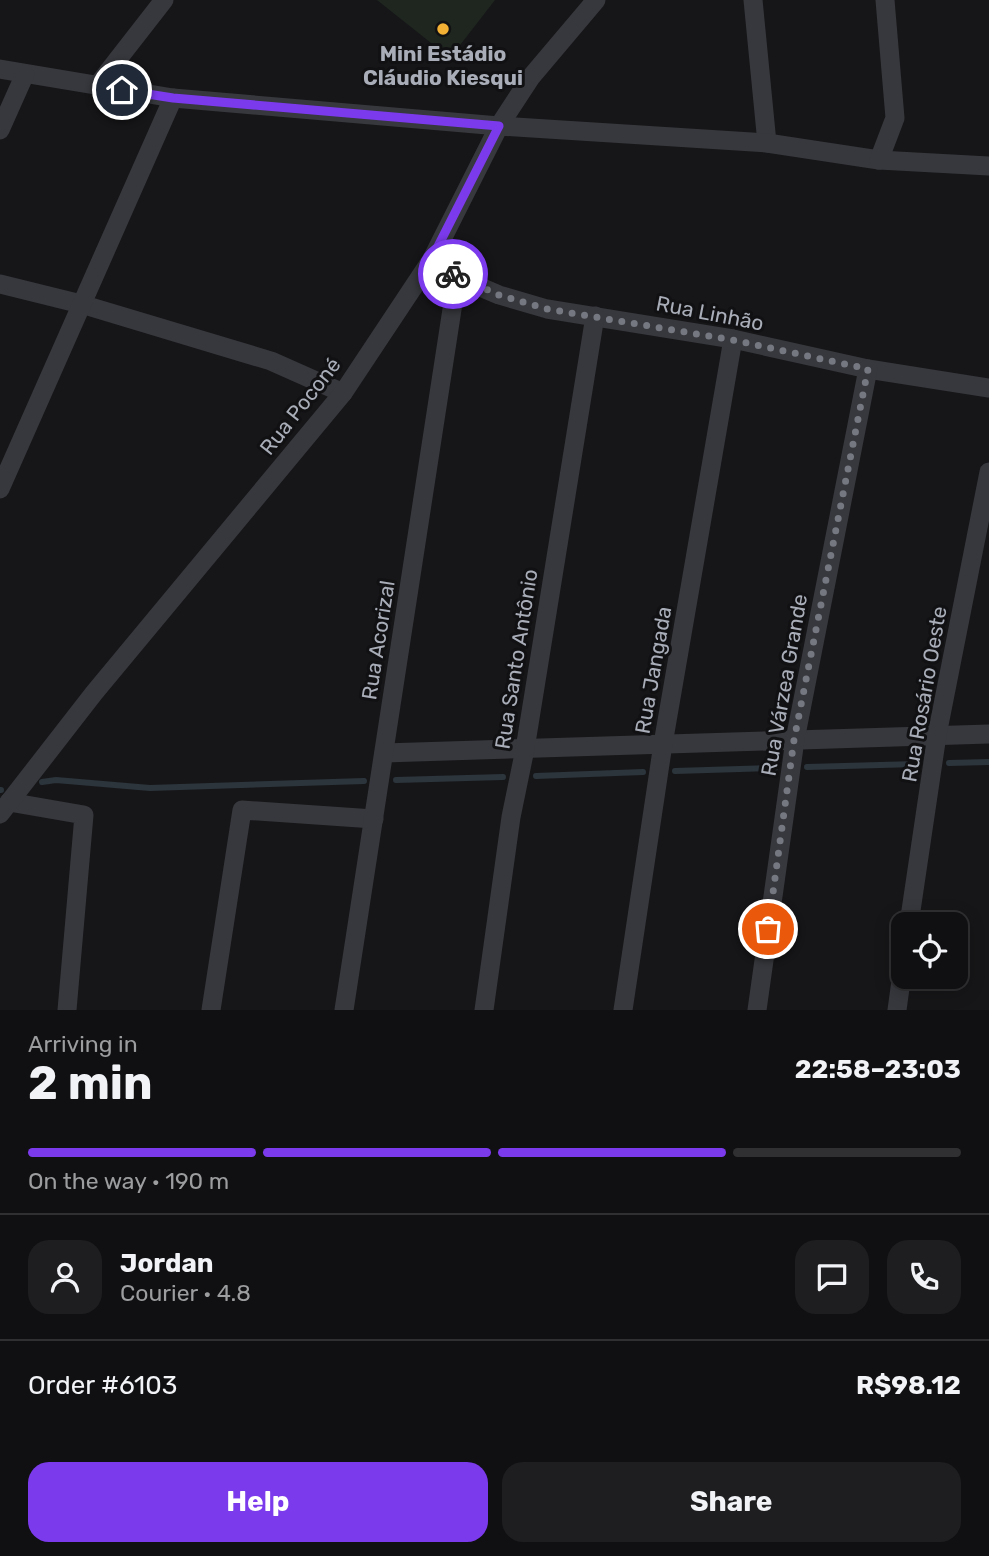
<!DOCTYPE html>
<meta charset="utf-8">
<style>
body{margin:0;font-family:Rubik,sans-serif;background:#1e1e20;color:#f1f3f6;height:100vh;display:flex;flex-direction:column;font-size:26px;white-space:nowrap}
*{box-sizing:border-box;margin:0}
p{font-size:23px;color:#9c9d9f}
.icon{flex:none;width:38px;height:38px;fill:none;stroke:currentColor;stroke-width:2;stroke-linecap:round;stroke-linejoin:round}
.map{position:relative;height:1010px;overflow:hidden}
.side{display:flex;flex-direction:column;background:#101012;flex:1}
.side>*{flex:none}
.tools{position:absolute;left:891px;top:912px;display:grid;gap:14px}
.tools a{display:grid;place-items:center;width:77px;height:77px;border-radius:14px;background:#101012;box-shadow:0 4px 18px #0003,0 0 0 2px #303032;font-size:35px}
.pin{position:absolute;display:grid;place-items:center;width:60px;height:60px;color:#fff;margin:-30px;border:4px solid #fff;border-radius:50%;box-shadow:0 2px 7px #0007}
.courier{position:absolute;display:grid;place-items:center;width:70px;height:70px;margin:-35px;border:5px solid #7c3aed;border-radius:50%;background:#fff;color:#222;box-shadow:0 2px 9px #0007}
.head em{font-style:normal;font-weight:700}
.head div{display:flex;flex-direction:column-reverse}
.head{display:flex;align-items:center;justify-content:space-between;height:119px;padding:0 28px}
h1{font-size:46px;font-weight:700;line-height:52px}
.bar{display:grid;grid-template-columns:repeat(4,1fr);gap:10px 7px;align-content:center;height:84px;padding:0 28px}
.bar i{height:9px;border-radius:5px;background:#303032}
.bar .active{background:#7c3aed}
.bar p{grid-column:span 4}
.line{display:flex;align-items:center;gap:18px;padding:0 28px;border-top:2px solid #303032}
.line div{flex:1}
.round{display:grid;place-items:center;flex:none;width:74px;height:74px;border-radius:21px;background:#1e1e20}
.button{display:flex;gap:14px;margin-top:auto;padding:14px 28px}
.button a{flex:1;height:80px;border-radius:21px;background:#7c3aed;color:#fff;font-size:28px;font-weight:700;line-height:80px;text-align:center}
.button a+a{background:#1e1e20;color:#f1f3f6}
.map>svg:first-child{display:block}
.green{fill:#1e261f}
.lines{fill:none;stroke-linecap:round;stroke-linejoin:round}
.stream{stroke:#2c353c;stroke-width:6}
.minor{stroke:#37383d;stroke-width:19}
.done{stroke:#757880;stroke-width:7;stroke-dasharray:0 12.6}
.route{stroke:#7c3aed;stroke-width:9}
.poi-dot{fill:#f2b134;stroke:#111113;stroke-width:2.5}
.labels{text-anchor:middle;dominant-baseline:central;stroke-width:6;stroke-linejoin:round;paint-order:stroke}
.poi-label{font-size:21px;font-weight:bold;fill:#a8adb8;stroke:#111113}
.street-label{font-size:21px;fill:#a8adb8;stroke:#111113}
</style>
<div class="map">
<svg width="989" height="1010" viewBox="0 0 989 1010">
<rect width="100%" height="100%" fill="#161618"/>
<polygon class="green" points="377,0 495,0 450,58"/>
<g class="lines">
<g class="stream">
<polyline points="949,763 989,762"/>
<polyline points="807,767 917,764"/>
<polyline points="675,771 775,768"/>
<polyline points="536,776 643,772"/>
<polyline points="396,780 503,777"/>
<polyline points="42,782 56,780 150,788 364,781"/>
<polyline points="0,790 1,790"/>
</g>
<g class="minor">
<polyline points="753,0 767,143"/>
<polyline points="0,69 173,98 499,126 767,143 879,160 989,166"/>
<polyline points="97,86 164,0"/>
<polyline points="0,130 25,74"/>
<polyline points="879,160 895,118 885,0"/>
<polyline points="432,259 457,277 499,295 547,309 733,339 868,369 989,388"/>
<polyline points="0,284 81,304 271,361 343,393"/>
<polyline points="0,489 173,98"/>
<polyline points="384,753 989,734"/>
<polyline points="9,802 84,815 67,1010"/>
<polyline points="0,814 94,693 343,393 432,259 499,126 531,77 596,0"/>
<polyline points="909,924 937,735 989,472"/>
<polyline points="211,1010 242,810 374,819"/>
<polyline points="344,1010 457,277"/>
<polyline points="484,1010 511,817 525,749 595,316"/>
<polyline points="623,1010 663,744 733,339"/>
<polyline points="757,1010 795,740 868,369"/>
<polyline points="897,1010 903,966"/>
</g>
</g>
<g class="lines">
<polyline class="done" points="453,274 499,295 547,309 733,340 868,369 794,740 768,929"/>
<polyline class="route" points="122,90 173,98 499,126 432,258 453,274"/>
</g>
<circle class="poi-dot" cx="443" cy="29" r="7"/>
<g class="labels">
<g class="poi-label">
<text x="443" y="53">Mini Estádio<tspan x="443" dy="24">Cláudio Kiesqui</tspan></text>
</g>
<g class="street-label">
<text transform="translate(710 313) rotate(11)">Rua Linhão</text>
<text transform="translate(300 406) rotate(-52)">Rua Poconé</text>
<text transform="translate(378 640) rotate(-81)">Rua Acorizal</text>
<text transform="translate(516 659) rotate(-81)">Rua Santo Antônio</text>
<text transform="translate(653 670) rotate(-80)">Rua Jangada</text>
<text transform="translate(784 685) rotate(-80)">Rua Várzea Grande</text>
<text transform="translate(924 694) rotate(-80)">Rua Rosário Oeste</text>
</g>
</g>
</svg>
<div class="tools">
<a><svg class="icon" aria-label="locate" viewBox="0 0 24 24"><circle cx="12" cy="12" r="6"/><path d="M12 2v4M12 18v4M2 12h4M18 12h4"/></svg></a>
</div>
<div class="pin" style="left:768px;top:929px;background:#ea580c"><svg class="icon" aria-label="bag" viewBox="0 0 24 24"><path d="M5 8h14l-1 12H6zM9 8a3 3 0 0 1 6 0"/></svg></div>
<div class="pin" style="left:122px;top:90px;background:#1f2937"><svg class="icon" aria-label="home" viewBox="0 0 24 24"><path d="M3 11l9-7 9 7M6 9v11h12V9"/></svg></div>
<div class="courier" style="left:453px;top:274px"><svg class="icon" aria-label="bike" viewBox="0 0 24 24"><circle cx="6" cy="16" r="4"/><circle cx="18" cy="16" r="4"/><path d="M6 16l4-8h5l3 8M10 8l3 8H6M13 5h3"/></svg></div>
</div>
<section class="side">
<div class="head"><div><h1>2 min</h1><p>Arriving in</p></div><em>22:58–23:03</em></div>
<div class="bar"><i class="active"></i><i class="active"></i><i class="active"></i><i></i><p>On the way · 190 m</p></div>
<div class="line" style="height:126px"><a class="round"><svg class="icon" aria-label="person" viewBox="0 0 24 24"><circle cx="12" cy="8" r="4"/><path d="M4 21q1-7 8-7t8 7"/></svg></a><div><b>Jordan</b><p>Courier · 4.8</p></div><a class="round"><svg class="icon" aria-label="chat" viewBox="0 0 24 24"><path d="M4 5h16v11H9l-5 4z"/></svg></a><a class="round"><svg class="icon" aria-label="phone" viewBox="0 0 24 24"><path d="M5 4h4l2 5-3 2q2 4 5 5l2-3 5 2v4C11 20 4 13 5 4z"/></svg></a></div>
<div class="line" style="height:91px"><div>Order #6103</div><b>R$98.12</b></div>
<div class="button"><a>Help</a><a>Share</a></div>
</section>
